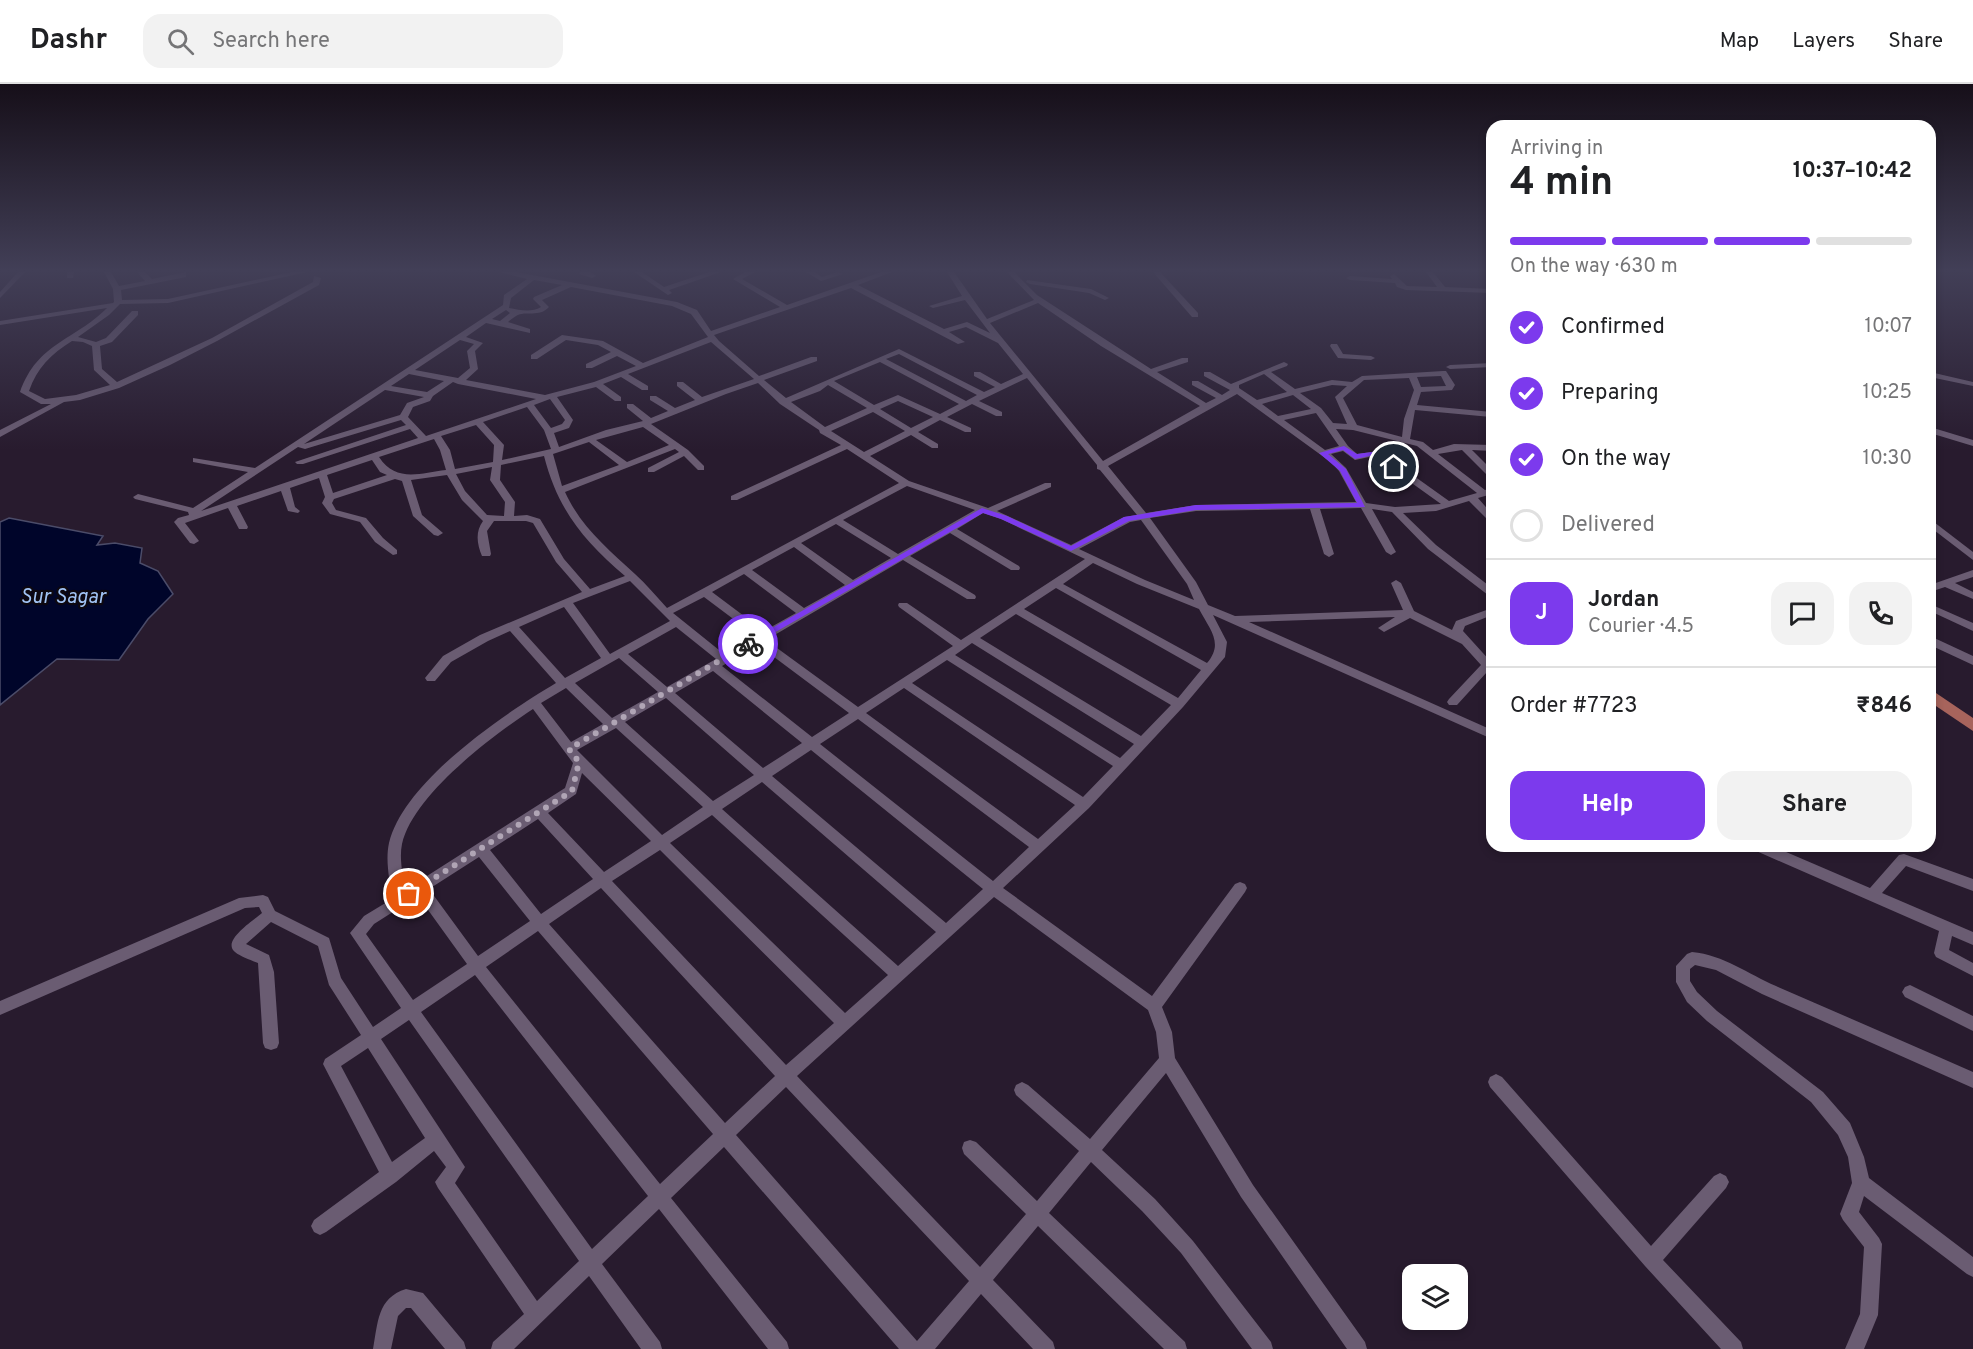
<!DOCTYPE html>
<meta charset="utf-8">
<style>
body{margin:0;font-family:Overpass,sans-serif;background:#f2f2f2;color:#202124;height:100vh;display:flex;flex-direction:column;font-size:22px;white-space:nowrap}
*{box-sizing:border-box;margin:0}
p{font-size:20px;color:#757577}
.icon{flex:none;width:33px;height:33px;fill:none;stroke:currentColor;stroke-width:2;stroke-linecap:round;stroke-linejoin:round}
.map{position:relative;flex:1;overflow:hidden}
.panel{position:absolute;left:1486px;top:36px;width:450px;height:732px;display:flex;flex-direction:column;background:#fff;border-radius:18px;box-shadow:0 3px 9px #0003}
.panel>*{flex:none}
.tools{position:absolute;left:1402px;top:1180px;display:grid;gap:12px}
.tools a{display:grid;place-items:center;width:66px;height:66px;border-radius:12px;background:#fff;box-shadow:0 3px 9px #0003;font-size:30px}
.pin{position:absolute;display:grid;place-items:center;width:51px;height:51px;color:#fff;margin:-26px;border:3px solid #fff;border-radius:50%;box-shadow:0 2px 6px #0007}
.courier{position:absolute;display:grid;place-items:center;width:60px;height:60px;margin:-30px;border:4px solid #7c3aed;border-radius:50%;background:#fff;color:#222;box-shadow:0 2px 8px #0007}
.head em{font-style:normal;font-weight:700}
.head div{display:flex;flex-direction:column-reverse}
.head{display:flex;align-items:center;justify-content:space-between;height:102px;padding:0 24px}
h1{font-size:39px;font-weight:700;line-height:45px}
.bar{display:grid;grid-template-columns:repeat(4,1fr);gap:9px 6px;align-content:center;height:72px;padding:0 24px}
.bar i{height:8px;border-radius:4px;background:#e0e0e0}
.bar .current{background:#7c3aed}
.bar p{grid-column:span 4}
.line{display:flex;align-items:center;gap:15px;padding:0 24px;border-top:2px solid #e0e0e0}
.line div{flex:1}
.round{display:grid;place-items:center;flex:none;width:63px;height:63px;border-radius:18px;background:#f2f2f2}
ol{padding:0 24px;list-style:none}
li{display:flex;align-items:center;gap:18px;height:66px}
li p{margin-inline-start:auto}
li .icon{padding:6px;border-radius:50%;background:#7c3aed;color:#fff;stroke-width:4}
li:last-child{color:#757577}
li i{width:33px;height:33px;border:3px solid #e0e0e0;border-radius:50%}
.action{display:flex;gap:12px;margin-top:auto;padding:12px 24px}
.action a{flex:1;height:69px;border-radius:18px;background:#7c3aed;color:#fff;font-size:24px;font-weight:700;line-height:69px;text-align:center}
.action a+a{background:#f2f2f2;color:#202124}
header{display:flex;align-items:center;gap:36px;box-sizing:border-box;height:84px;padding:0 30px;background:#fff;border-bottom:2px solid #e0e0e0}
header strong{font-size:28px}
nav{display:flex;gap:33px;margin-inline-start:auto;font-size:21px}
.search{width:420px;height:54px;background:#f2f2f2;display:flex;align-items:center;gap:15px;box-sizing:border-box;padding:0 21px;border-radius:18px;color:#757577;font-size:22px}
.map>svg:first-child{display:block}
.water{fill:#00052a;stroke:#4b4c69;stroke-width:1.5}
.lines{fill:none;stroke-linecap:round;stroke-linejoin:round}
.minor{fill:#6a5c72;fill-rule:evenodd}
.major{fill:#a7645c;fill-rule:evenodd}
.route{fill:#7c3aed}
.done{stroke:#b0a5b5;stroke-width:6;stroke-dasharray:0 10.8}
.labels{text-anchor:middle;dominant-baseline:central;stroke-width:4.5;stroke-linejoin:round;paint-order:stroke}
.water-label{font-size:20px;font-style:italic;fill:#a1c3f4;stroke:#0d0810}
</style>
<header>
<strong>Dashr</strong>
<div class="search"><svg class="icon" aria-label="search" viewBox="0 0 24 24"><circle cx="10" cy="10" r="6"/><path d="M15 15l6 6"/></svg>Search here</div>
<nav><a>Map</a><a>Layers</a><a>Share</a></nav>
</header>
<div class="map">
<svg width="1973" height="1265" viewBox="0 0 1973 1265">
<rect width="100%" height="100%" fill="#281b2e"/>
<polygon class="water" points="9,434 103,452 97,461 115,459 142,464 140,479 158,487 173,510 148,535 119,576 57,575 0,621 0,438"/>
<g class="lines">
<g class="minor">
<polygon points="18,188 25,188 0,214 0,208"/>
<polygon points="67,188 74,188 73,194 67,194"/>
<path d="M104 188H111L119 202 145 197 137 188H145L152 195 186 188V193L121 206 122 216 168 215 292 188H307L168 219 120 220 109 231 78 253 96 258 106 254 132 227H138V231L112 258 100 262 102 285 117 298 212 254 313 198 314 192 321 194 319 201 217 257 170 281 119 304 80 316 64 318 0 353V346L51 320H41L20 308C38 258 74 257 107 224L0 241V237L113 219 114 218 113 205ZM72 257 83 258 92 262 94 286 110 301 76 311 45 315 29 307C37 284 51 270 72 257Z"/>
<path d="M499 188H516L677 218 697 226 711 247 780 223 733 195 745 188H755L742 195 787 221 881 188H892L858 201 944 245 967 238 990 249 965 216 933 224 929 222 962 212 947 188H954L987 235 1034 216 1007 188H1014L1037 211 1151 285 1182 274H1188V278L1157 288 1206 319 1216 314 1192 301V297H1198L1222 311 1230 306 1204 292V288H1210L1231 300 1284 278 1288 280 1287 282 1271 288 1295 305 1332 296 1352 298 1362 292 1443 287H1446L1455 301 1452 306 1421 308 1417 321 1492 328 1491 333 1415 326 1410 355 1423 358 1433 366 1454 360 1492 361V367L1472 366 1492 386V394L1489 393 1462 366 1438 370 1485 406 1492 404V410L1478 414 1492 430V438L1489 437 1469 417 1436 427 1403 429 1436 461 1492 504V512L1488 511 1428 465 1392 428 1372 425 1396 468 1391 471 1386 468 1361 424 1320 425 1334 470 1329 473 1324 470 1310 425 1196 427 1150 434 1196 498 1208 521 1235 532 1403 526 1391 499 1396 496 1401 499 1414 527 1452 546 1456 537 1492 524V531L1465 542 1463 547 1492 579V590L1487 588 1457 621H1449L1447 618 1449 615 1481 581 1462 560 1410 534 1384 548 1378 544 1395 533 1249 538 1492 646V655L1213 531 1227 558 1225 573 1183 623 1089 724 1003 804 1152 912 1235 800 1240 798 1245 800 1247 804 1245 808 1162 923 1172 948 1175 974 1253 1101 1365 1258 1367 1265H1347L1241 1113 1166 989 1102 1066 1155 1115 1193 1157 1271 1258 1273 1265H1252L1181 1169 1142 1127 1091 1078 1049 1129 1185 1258 1187 1265H1164L1038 1142 993 1196 1053 1258 1055 1265H1033L981 1210 935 1265H899L724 1063 671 1114 787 1258 789 1265H768L659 1125 602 1180 660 1258 662 1265H641L589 1192 514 1265H491L493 1258 524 1230 438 1104 435 1098 446 1083 434 1067 396 1098 326 1148 320 1151 314 1148 311 1142 314 1136 379 1088 323 980 325 975 361 951 329 901 318 862 271 838 246 860 269 871 274 888 279 959 277 964 271 966 265 964 263 959 258 879C251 876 241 873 235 868 221 857 254 836 262 829L259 823 245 824 0 931V917L239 814 263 811 268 813 275 827 329 854 341 894 373 943 401 924 350 849 364 832 392 815C390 797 385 777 389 759 404 697 504 630 556 599L510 547 488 557 451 578 435 597H427L425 594 443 572 480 551 582 508 556 478 533 439 526 437H494L487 447 491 470 490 472H482C477 460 475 448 483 437L462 416 447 391 411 396 422 431 443 449 438 452 434 451 413 432 402 397 395 395 334 415 332 419 336 426 366 434 383 454 397 466V470L393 471 375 458 360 438 330 430 322 419 325 413 319 394 290 404 295 423 300 427 298 429 288 427 281 407 237 422 248 443 247 445H239L228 424 185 439 199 457 194 460 190 459 174 438 178 434 189 431 188 428 135 415 133 413 138 410 193 424 248 388 193 378V374L255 384 503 221 504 211 527 195ZM534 196 562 201 534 213 533 215 541 223C531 229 520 226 509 224L511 214ZM571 203 672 222 691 230 708 253 643 279 603 257 562 251 531 271V275H537L566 256 598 261 611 268 586 280V284H592L617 272 636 282 594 298 545 311 466 296 478 285 475 267 483 259 466 253 486 239 530 249V245L508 238C510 236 513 234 516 232 526 226 539 234 549 223L542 216ZM851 204 958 260 965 258 949 248 966 243 998 259 1023 290 1001 300 980 288H974V292L995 303 984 308 899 265 786 314 764 296 817 277V273H811L759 292 719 257 714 251ZM1038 219 1101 262 1200 322 1103 377 990 239ZM506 226 510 229 500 237 492 235ZM460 256 474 260 467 267 470 284 458 294 415 286ZM711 258 754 295 702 313 683 298H677V302L695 316 675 324 656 312H650V316L668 327 651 334 633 320H627V324L643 337 606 346 559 363 554 349 569 344 573 336 557 313 596 303 615 317H621V313L603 300 621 293 642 306H648V302L628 290ZM899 270 977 311 966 317 886 275ZM880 278 959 320 940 330 898 311 874 321 834 297ZM409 290 444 297 427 308 391 302ZM1264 290 1287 308 1257 316 1239 304V301ZM1441 292 1446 302 1421 303 1417 293ZM1027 294 1097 381V385L1100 386 1137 431 1124 433 1071 461 997 427 1051 403V399H1045L988 424 909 397 870 372 911 351 932 364H938V360L918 348 940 336 965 348H971V344L947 333 972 320 996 332H1002V328L979 317ZM1409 294 1414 306 1404 335 1402 353 1357 341 1343 314 1364 296ZM453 298 458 300 536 315 426 352 408 333 413 323 430 317 433 312ZM758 299 780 320 819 346 820 349 841 361 731 412V416H737L847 365 899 399 667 524C656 512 646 500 635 490 607 464 581 443 565 408L675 365 679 368 648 384V388H654L684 372 698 386H704V382L688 366 651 340 726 310ZM828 301 867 324 825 343 791 318 820 307ZM1332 301 1347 302 1335 313 1347 340 1333 339 1321 324 1300 309ZM385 306 424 313 407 319 400 331 304 360ZM1237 310 1332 379 1339 387 1356 418 1196 421 1146 429 1108 382ZM1293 311 1311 325 1278 332 1262 320ZM550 315 565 336 562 340 551 344 534 321ZM898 317 933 333 911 344 880 325ZM527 323 544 346 551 365 502 376 504 361 483 338ZM873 328 905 347 864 368 831 347ZM1316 329 1339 362 1325 366 1284 336ZM401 336 406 341 295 378 297 380H303L410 345 418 354 201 427 298 363 305 365ZM476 341 494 361 493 378 455 385 450 366 441 352ZM643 343 669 361 627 378 596 356ZM1336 345 1353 346 1417 362 1477 409 1449 417 1379 367 1357 370 1348 362ZM434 355 440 366 446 386C420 389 396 399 379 373ZM589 358 619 381 562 402 553 370ZM1343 367 1355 376 1374 372 1441 420 1395 423 1366 419 1346 384 1331 370ZM544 372C558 426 583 456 625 492L590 505 564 475 540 435 527 431 514 432 515 418 500 396 501 381ZM372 376 380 388 387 391 333 409 327 391ZM492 383 490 396 505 418 504 432 487 431 465 407 456 390ZM907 402 975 426 898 470 843 436ZM983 429 1001 435 1085 475 961 556 907 519H899L898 521 899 523 953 562 858 623 766 556 903 476 967 515H975L976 513 975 511 910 472 950 449 1011 486H1019L1020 484 1019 482 957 445ZM1141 436 1187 500 1194 516 1145 496 1079 465 1130 438ZM836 440 891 474 853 496 801 459ZM794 463 845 501 804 524 752 486ZM1093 479 1137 500 1199 525C1210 546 1224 559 1207 579L1063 500ZM744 490 796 529 764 547 712 508ZM630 497 670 537 610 570 573 519ZM1056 504 1201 586 1178 614 1024 525ZM704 513 756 552 724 570 673 529ZM564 523 601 574 565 594 519 543ZM1016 530 1171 621 1141 652 980 554ZM676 543 716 575 667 603 628 570ZM972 559 1134 660 1120 674 955 571ZM758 561 849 629 812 653 722 582ZM619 574 658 608 612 634 575 599ZM947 576 1113 682 1083 713 912 599ZM713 587 802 659 763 684 675 609ZM566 604 603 640 571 658 541 619ZM904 604 1075 721 1038 755 866 629ZM666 614 754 691 713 717 625 638ZM533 625 573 679 565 704 405 806C403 792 399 775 402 760 413 711 492 652 533 625ZM858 635 1029 763 993 797 820 660ZM616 644 703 723 662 751 577 666ZM811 666 983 805 946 839 772 692ZM582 689 651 757 604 788 548 729 576 710ZM762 698 936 848 898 882 722 725ZM712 731 888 891 845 929 670 759ZM538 735 593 795 541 830 490 766ZM660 766 834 939 786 981 612 797ZM479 773 530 837 478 872 429 805ZM601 804 775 992 725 1039 549 840ZM418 812 467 880 413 916 366 850 374 840ZM994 813 1148 926 1156 948 1159 974 1090 1055 1028 1001 1022 998 1016 1001 1014 1006 1016 1011 1079 1067 1037 1117 976 1058 970 1056 964 1058 962 1064 964 1070 1026 1130 980 1183 797 992ZM538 847 713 1050 660 1100 486 883ZM475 891 648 1112 592 1165 421 928ZM409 936 579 1177 537 1217 455 1099 465 1083 381 955ZM368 964 425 1054 392 1078 341 982ZM786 1003 969 1197 917 1257 736 1051Z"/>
<polygon points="581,188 591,188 596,192 592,194 579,190"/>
<polygon points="634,188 642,188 664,203 709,188 721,188 669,206 672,209 668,211"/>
<polygon points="806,188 815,188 822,193 837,188 843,190 821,197"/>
<polygon points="1153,188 1160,188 1198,229 1198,233 1192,233"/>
<polygon points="1426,188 1433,188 1445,203 1492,205 1492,209 1406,206 1397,203 1395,199 1350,196 1346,194 1350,192 1392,195 1390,192 1394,190 1407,202 1437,203"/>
<polygon points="1027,196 1091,205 1109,214 1105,216 1089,209 1030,200 1026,198"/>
<polygon points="1331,260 1337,260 1343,270 1371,272 1375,274 1371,276 1338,274 1330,262"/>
<polygon points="1492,279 1492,283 1450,285 1446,283 1450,281"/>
<polygon points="1930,288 1973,298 1973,302 1930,293"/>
<polygon points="1930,343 1973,356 1973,362 1930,349"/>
<polygon points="1930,435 1973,468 1973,476 1930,443"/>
<polygon points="1973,486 1973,493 1955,499 1973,508 1973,515 1945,503 1930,508 1930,501"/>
<polygon points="1930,520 1973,539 1973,547 1930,527"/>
<polygon points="1930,552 1973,572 1973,581 1930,561"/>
<polygon points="1752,762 1772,762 1870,804 1899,771 1904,770 1973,795 1973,807 1906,782 1882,809 1973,848 1973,861 1952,852 1949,866 1973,879 1973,892 1936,873 1934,869 1939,847 1754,766"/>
<path d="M1692 868C1724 871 1748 890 1776 902 1842 931 1908 959 1973 988V1004L1762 910 1716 886 1695 881 1690 885V897L1697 908 1717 927 1823 1008 1850 1039 1864 1073 1869 1094 1973 1173V1193L1967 1190 1864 1112 1859 1128 1879 1154 1882 1160 1878 1231 1864 1265H1845L1860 1230 1864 1163 1843 1136 1840 1130 1852 1099 1848 1073 1838 1051 1811 1018 1707 937 1687 918 1676 898V882L1687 870Z"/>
<polygon points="1910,901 1973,932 1973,947 1905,913 1902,908 1905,903"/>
<polygon points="1496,990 1502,993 1651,1162 1714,1092 1720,1089 1726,1092 1729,1098 1726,1104 1663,1176 1741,1258 1743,1265 1721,1265 1645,1182 1490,1003 1488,998 1490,993"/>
<path d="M406 1205 423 1209 464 1258 466 1265H445L411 1224H406L398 1232 391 1265H373C378 1239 377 1214 406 1205Z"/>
</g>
<g class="major">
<polygon points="1487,188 1492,188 1492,194 1489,193"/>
<polygon points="1930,605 1973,634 1973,647 1930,618"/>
</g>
</g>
<linearGradient id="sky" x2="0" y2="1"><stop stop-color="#160f19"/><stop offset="0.51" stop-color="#423f57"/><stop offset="1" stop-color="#423f57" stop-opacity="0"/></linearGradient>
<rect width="1973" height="366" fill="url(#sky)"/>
<polygon class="route" points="1344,362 1357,370 1379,367 1398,383 1391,384 1375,371 1355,375 1343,366 1328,370 1346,385 1365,423 1196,426 1129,437 1071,467 1001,435 983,429 751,562 744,560 982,424 1007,432 1071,462 1124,433 1196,421 1357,419 1340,387 1319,369"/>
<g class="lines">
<polyline class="done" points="409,810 572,707 579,678 569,665 748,560"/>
</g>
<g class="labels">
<g class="water-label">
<text x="63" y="514">Sur Sagar</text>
</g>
</g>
</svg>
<div class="tools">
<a><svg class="icon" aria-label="layers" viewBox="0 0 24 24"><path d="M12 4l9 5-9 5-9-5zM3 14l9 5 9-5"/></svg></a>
</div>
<div class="pin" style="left:409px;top:810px;background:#ea580c"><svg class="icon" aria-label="bag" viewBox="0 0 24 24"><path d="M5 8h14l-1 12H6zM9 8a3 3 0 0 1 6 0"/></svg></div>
<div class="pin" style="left:1394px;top:383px;background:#1f2937"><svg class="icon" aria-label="home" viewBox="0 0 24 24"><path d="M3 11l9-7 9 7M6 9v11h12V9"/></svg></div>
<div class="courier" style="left:748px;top:560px"><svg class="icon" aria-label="bike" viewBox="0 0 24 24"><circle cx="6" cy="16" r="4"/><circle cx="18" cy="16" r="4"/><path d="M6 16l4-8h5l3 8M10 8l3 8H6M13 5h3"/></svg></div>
<section class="panel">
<div class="head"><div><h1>4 min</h1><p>Arriving in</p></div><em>10:37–10:42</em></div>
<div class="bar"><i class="current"></i><i class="current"></i><i class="current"></i><i></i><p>On the way · 630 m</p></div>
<ol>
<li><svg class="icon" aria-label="check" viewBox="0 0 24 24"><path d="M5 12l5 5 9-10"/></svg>Confirmed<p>10:07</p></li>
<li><svg class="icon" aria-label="check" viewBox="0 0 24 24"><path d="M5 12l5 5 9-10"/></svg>Preparing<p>10:25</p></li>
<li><svg class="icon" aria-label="check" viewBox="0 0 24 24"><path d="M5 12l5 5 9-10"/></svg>On the way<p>10:30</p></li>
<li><i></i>Delivered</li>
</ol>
<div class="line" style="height:108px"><b class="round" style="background:#7c3aed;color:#fff">J</b><div><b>Jordan</b><p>Courier · 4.5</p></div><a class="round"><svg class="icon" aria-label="chat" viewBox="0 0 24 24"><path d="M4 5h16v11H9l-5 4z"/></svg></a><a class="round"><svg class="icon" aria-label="phone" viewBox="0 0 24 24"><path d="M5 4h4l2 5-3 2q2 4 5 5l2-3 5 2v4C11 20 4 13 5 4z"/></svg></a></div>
<div class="line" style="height:78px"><div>Order #7723</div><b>₹846</b></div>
<div class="action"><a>Help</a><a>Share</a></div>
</section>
</div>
